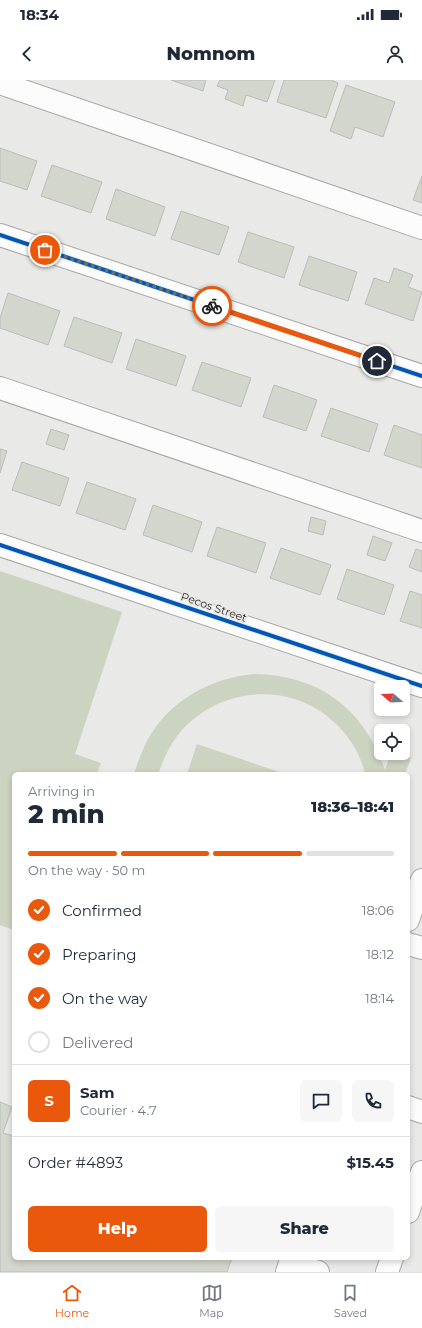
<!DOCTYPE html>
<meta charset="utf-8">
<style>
body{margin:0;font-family:Montserrat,sans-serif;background:#f6f6f7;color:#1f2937;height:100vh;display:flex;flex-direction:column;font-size:15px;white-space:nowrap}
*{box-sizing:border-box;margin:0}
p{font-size:13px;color:#747a83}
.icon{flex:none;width:22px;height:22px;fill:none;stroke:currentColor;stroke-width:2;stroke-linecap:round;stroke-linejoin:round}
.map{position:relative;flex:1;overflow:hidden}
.panel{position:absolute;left:12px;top:692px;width:398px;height:488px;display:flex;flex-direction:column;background:#fff;border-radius:6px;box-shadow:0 2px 6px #0003}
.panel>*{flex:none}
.needle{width:26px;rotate:289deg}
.buttons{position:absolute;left:374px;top:600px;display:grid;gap:8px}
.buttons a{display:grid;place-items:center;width:36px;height:36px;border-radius:6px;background:#fff;box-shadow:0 2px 6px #0003;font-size:20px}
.pin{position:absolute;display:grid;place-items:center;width:34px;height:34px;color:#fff;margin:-17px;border:2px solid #fff;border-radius:50%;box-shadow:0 1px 4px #0007}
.courier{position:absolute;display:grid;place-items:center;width:40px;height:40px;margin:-20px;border:3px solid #ea580c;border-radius:50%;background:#fff;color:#222;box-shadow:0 1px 5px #0007}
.overview em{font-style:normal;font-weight:800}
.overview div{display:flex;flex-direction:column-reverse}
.overview{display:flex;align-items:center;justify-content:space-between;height:68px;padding:0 16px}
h1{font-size:26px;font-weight:800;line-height:30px}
.bar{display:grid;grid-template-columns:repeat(4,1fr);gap:6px 4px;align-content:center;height:48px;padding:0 16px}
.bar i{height:5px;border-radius:3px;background:#e0e1e3}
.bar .on{background:#ea580c}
.bar p{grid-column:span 4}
.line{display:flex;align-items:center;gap:10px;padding:0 16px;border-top:1px solid #e0e1e3}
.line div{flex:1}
.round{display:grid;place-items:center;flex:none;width:42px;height:42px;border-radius:6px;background:#f6f6f7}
ol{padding:0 16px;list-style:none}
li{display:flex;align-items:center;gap:12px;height:44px}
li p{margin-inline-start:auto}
li .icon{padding:4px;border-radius:50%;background:#ea580c;color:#fff;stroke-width:4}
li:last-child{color:#747a83}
li i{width:22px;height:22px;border:2px solid #e0e1e3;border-radius:50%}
.primary-button{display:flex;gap:8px;margin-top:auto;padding:8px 16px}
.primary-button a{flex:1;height:46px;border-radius:6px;background:#ea580c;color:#fff;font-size:16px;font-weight:800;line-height:46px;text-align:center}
.primary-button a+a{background:#f6f6f7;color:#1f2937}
.status{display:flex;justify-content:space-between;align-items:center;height:28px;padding:0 20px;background:#fff;direction:ltr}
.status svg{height:11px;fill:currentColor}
header{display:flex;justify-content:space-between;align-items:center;height:52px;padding:0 16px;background:#fff;font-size:18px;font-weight:800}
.dock{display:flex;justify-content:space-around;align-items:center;height:56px;border-top:1px solid #e0e1e3;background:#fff;font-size:11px;color:#747a83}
.dock a{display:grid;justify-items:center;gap:2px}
.dock .on{color:#ea580c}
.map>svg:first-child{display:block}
.green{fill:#ccd3c1}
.building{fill:#d3d6cc;stroke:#bcbcbb}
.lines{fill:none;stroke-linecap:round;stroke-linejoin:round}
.minor-casing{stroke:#a7a7a6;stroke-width:24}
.major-casing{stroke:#a7a7a6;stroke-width:24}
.minor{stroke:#fcfcfc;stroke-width:22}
.major{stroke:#fcfcfc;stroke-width:22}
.cycleway-casing{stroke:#e9eae7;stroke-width:6}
.cycleway{stroke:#0057b8;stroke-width:4}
.done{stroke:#6e6f6d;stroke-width:4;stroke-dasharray:0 7.2}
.route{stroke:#ea580c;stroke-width:5}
.labels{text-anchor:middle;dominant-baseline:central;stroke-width:3.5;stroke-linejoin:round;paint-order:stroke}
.street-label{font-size:11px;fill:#2c2d2b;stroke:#e9eae7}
</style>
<div class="status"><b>18:34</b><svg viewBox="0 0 49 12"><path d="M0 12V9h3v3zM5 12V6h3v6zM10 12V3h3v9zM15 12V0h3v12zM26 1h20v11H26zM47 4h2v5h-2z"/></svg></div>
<header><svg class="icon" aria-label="back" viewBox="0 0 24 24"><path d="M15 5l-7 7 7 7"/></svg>Nomnom<svg class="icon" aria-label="person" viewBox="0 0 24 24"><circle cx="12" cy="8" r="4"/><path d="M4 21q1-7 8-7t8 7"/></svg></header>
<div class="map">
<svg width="422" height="1192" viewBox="0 0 422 1192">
<rect width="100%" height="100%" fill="#e9e9e8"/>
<g class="green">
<polygon points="0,491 122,532 75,674 101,683 97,694 14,694 14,850 0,845"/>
<path d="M254 594C320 595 364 629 385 690L391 673H396L411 678 405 694H365C360 671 346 651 327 636 281 600 213 610 177 656 169 667 163 680 158 694H134C138 682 142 670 148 659 170 620 211 598 254 594Z"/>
<polygon points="197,664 285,694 187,694"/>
</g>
<g class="building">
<polygon points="171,0 206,0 203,11"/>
<polygon points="220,0 275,0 267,22 246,15 243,26 225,19 228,10 217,6"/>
<polygon points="284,0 331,0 338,3 326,38 277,22"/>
<polygon points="346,5 395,22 383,57 355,47 351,59 330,51"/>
<polygon points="0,68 37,81 27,110 0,101"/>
<polygon points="52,85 102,102 91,133 41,116"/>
<polygon points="422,96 422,123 413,120"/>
<polygon points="116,109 165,127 155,156 106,139"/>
<polygon points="181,131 229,147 219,175 171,159"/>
<polygon points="248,152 294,167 284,198 238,182"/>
<polygon points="309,176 357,192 348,221 299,205"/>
<polygon points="394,188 413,195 408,207 422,212 413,241 365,224 374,198 389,203"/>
<polygon points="8,213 60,231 48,265 0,248 0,238"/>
<polygon points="74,237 122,253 112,283 64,266"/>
<polygon points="136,259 186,276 176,306 126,289"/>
<polygon points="202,282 251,298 241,327 192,310"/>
<polygon points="274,305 317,320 306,351 263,337"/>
<polygon points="331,328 378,344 369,372 321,356"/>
<polygon points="394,345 422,355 422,388 384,375"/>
<polygon points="51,349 69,355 64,370 46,364"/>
<polygon points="0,369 7,371 0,393"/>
<polygon points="22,382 69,398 60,426 12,410"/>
<polygon points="87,402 136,419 125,450 76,433"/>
<polygon points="153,425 202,442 192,472 143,455"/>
<polygon points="311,437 326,441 323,455 308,451"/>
<polygon points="217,447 266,463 256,493 207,476"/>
<polygon points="373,456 392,463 385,481 367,475"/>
<polygon points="281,468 331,485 320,515 270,498"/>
<polygon points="416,469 422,471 422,492 409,487"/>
<polygon points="347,489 394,505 384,535 337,519"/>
<polygon points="410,511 422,515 422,548 400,541"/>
<polygon points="0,1022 12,1027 3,1053 14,1056 14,1178 232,1178 227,1192 0,1192"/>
</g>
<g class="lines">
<g class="minor-casing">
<g id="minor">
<polyline points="0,3 422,148"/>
<polyline points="0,155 422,296"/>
<polyline points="0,308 422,451"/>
<polyline points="0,465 422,606"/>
<polyline points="408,864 422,868"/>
<polyline points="408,1027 422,1032"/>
<polyline points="408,1132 422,1092"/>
<polyline points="290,1183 318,1192"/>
<polyline points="387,1192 392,1178"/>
</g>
</g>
<g class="major-casing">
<g id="major">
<polyline points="408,840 422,800"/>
<polyline points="287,1192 292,1178"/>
</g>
</g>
<use href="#minor" class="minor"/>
<use href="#major" class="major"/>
<g class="cycleway-casing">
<g id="cycleway">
<polyline points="0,155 422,296"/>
<polyline points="0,465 422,606"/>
</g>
</g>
<use href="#cycleway" class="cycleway"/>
</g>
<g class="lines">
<polyline class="done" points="45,170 212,226"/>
<polyline class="route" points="212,226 377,281"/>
</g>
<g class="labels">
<g class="street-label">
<text transform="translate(214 527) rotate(19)">Pecos Street</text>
</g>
</g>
</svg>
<div class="buttons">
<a><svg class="needle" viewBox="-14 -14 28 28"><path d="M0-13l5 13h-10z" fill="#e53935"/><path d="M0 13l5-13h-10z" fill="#747a83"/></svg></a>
<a><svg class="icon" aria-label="locate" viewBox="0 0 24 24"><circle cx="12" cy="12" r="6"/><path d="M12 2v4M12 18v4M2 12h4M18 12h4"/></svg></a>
</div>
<div class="pin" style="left:45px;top:170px;background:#ea580c"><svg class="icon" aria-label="bag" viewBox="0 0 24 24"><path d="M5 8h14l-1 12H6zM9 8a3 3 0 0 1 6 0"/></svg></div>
<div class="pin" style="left:377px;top:281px;background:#1f2937"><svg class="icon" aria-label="home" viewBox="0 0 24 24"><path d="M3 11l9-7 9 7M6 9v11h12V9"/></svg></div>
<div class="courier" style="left:212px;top:226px"><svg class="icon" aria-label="bike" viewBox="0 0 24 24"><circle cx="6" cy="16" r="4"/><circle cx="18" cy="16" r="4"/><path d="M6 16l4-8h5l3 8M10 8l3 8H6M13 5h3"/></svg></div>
<section class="panel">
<div class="overview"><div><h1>2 min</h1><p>Arriving in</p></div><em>18:36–18:41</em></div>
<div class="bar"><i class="on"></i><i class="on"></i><i class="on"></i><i></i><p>On the way · 50 m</p></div>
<ol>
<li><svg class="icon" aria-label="check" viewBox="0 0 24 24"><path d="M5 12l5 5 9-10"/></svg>Confirmed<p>18:06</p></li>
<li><svg class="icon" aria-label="check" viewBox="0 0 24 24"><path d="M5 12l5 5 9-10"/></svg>Preparing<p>18:12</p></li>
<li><svg class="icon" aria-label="check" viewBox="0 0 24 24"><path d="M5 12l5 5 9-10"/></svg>On the way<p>18:14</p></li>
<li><i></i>Delivered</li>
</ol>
<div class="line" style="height:72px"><b class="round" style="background:#ea580c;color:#fff">S</b><div><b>Sam</b><p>Courier · 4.7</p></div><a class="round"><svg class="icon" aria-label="chat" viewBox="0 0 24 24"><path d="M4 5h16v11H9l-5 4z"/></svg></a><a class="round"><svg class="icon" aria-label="phone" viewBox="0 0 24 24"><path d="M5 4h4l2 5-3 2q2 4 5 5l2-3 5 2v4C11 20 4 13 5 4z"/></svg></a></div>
<div class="line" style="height:52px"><div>Order #4893</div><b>$15.45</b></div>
<div class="primary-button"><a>Help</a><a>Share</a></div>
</section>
</div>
<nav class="dock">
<a class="on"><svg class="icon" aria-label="home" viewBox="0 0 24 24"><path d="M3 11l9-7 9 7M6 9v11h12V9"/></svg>Home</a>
<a><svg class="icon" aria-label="map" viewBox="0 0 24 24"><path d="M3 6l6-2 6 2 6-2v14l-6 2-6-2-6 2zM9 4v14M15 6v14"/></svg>Map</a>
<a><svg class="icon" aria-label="saved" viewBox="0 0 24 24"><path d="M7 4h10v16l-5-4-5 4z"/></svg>Saved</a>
</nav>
